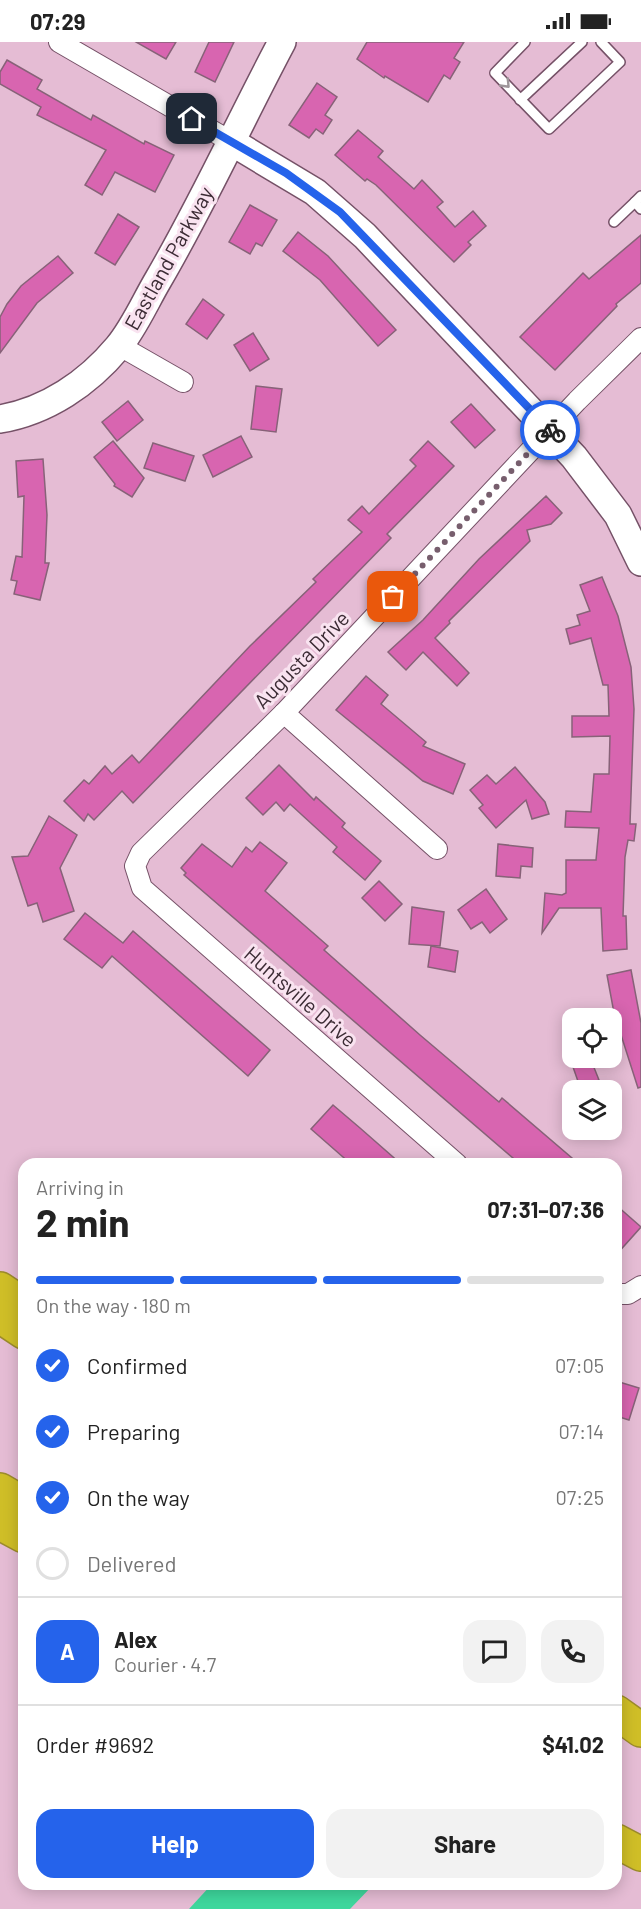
<!DOCTYPE html>
<meta charset="utf-8">
<style>
body{margin:0;font-family:Barlow,sans-serif;background:#f2f2f2;color:#222;height:100vh;display:flex;flex-direction:column;font-size:22px;white-space:nowrap}
*{box-sizing:border-box;margin:0}
p{font-size:20px;color:#767676}
.icon{flex:none;width:33px;height:33px;fill:none;stroke:currentColor;stroke-width:2;stroke-linecap:round;stroke-linejoin:round}
.map{position:relative;flex:1;overflow:hidden}
.sheet{position:absolute;left:18px;top:1116px;width:604px;height:732px;display:flex;flex-direction:column;background:#fff;border-radius:18px;box-shadow:0 3px 15px #0003}
.sheet>*{flex:none}
.fabs{position:absolute;left:562px;top:966px;display:grid;gap:12px}
.fabs a{display:grid;place-items:center;width:60px;height:60px;border-radius:12px;background:#fff;box-shadow:0 3px 15px #0003;font-size:30px}
.pin{position:absolute;display:grid;place-items:center;width:51px;height:51px;color:#fff;margin:-26px;border-radius:12px;box-shadow:0 3px 9px #0006}
.courier{position:absolute;display:grid;place-items:center;width:60px;height:60px;margin:-30px;border:4px solid #2563eb;border-radius:50%;background:#fff;color:#222;box-shadow:0 2px 8px #0007}
.headline em{font-style:normal;font-weight:700}
.headline div{display:flex;flex-direction:column-reverse}
.headline{display:flex;align-items:center;justify-content:space-between;height:102px;padding:0 18px}
h1{font-size:39px;font-weight:700;line-height:45px}
.bar{display:grid;grid-template-columns:repeat(4,1fr);gap:9px 6px;align-content:center;height:72px;padding:0 18px}
.bar i{height:8px;border-radius:4px;background:#e0e0e0}
.bar .on{background:#2563eb}
.bar p{grid-column:span 4}
.line{display:flex;align-items:center;gap:15px;padding:0 18px;border-top:2px solid #e0e0e0}
.line div{flex:1}
.round{display:grid;place-items:center;flex:none;width:63px;height:63px;border-radius:18px;background:#f2f2f2}
ol{padding:0 18px;list-style:none}
li{display:flex;align-items:center;gap:18px;height:66px}
li p{margin-inline-start:auto}
li .icon{padding:6px;border-radius:50%;background:#2563eb;color:#fff;stroke-width:4}
li:last-child{color:#767676}
li i{width:33px;height:33px;border:3px solid #e0e0e0;border-radius:50%}
.action{display:flex;gap:12px;margin-top:auto;padding:12px 18px}
.action a{flex:1;height:69px;border-radius:18px;background:#2563eb;color:#fff;font-size:24px;font-weight:700;line-height:69px;text-align:center}
.action a+a{background:#f2f2f2;color:#222}
.status{display:flex;justify-content:space-between;align-items:center;height:42px;padding:0 30px;background:#fff;direction:ltr}
.status svg{height:16px;fill:currentColor}
.map>svg:first-child{display:block}
.green{fill:#3ed89d}
.building{fill:#d865b0;stroke:#876278;stroke-width:1.5}
.lines{fill:none;stroke-linecap:round;stroke-linejoin:round}
.lane-casing{stroke:#755167;stroke-width:12}
.street-casing{stroke:#755167;stroke-width:22}
.secondary-casing{stroke:#755167;stroke-width:30}
.highway-casing{stroke:#9c8b2c;stroke-width:36}
.lane{stroke:#fff;stroke-width:9}
.street{stroke:#fff;stroke-width:20}
.secondary{stroke:#fff;stroke-width:27}
.highway{stroke:#cfbe27;stroke-width:33}
.oneway{stroke:#9e969a}
.done{stroke:#775e6d;stroke-width:6;stroke-dasharray:0 10.8}
.route{stroke:#2563eb;stroke-width:8}
.labels{text-anchor:middle;dominant-baseline:central;stroke-width:6;stroke-linejoin:round;paint-order:stroke}
.street-label{font-size:21px;fill:#3c2c35;stroke:#f9e3f0}
</style>
<div class="status"><b>07:29</b><svg viewBox="0 0 49 12"><path d="M0 12V9h3v3zM5 12V6h3v6zM10 12V3h3v9zM15 12V0h3v12zM26 1h20v11H26zM47 4h2v5h-2z"/></svg></div>
<div class="map">
<svg width="641" height="1867" viewBox="0 0 641 1867">
<rect width="100%" height="100%" fill="#e5bcd4"/>
<polygon class="green" points="212,1842 374,1842 350,1867 189,1867"/>
<g class="building">
<polygon points="136,0 176,0 166,17"/>
<polygon points="209,0 234,0 215,40 195,30"/>
<polygon points="367,0 464,0 454,16 460,20 450,37 444,33 428,60 385,34 384,36 357,17"/>
<polygon points="7,18 42,38 37,47 91,78 93,73 144,102 145,99 174,113 155,150 115,130 102,153 85,143 106,108 37,73 41,65 0,42 0,30"/>
<polygon points="317,41 337,55 325,73 332,78 323,92 316,87 309,96 289,83"/>
<polygon points="358,88 383,109 378,115 414,147 422,138 443,160 437,165 455,185 473,169 486,184 468,200 471,203 454,220 376,143 367,137 365,139 335,113"/>
<polygon points="250,163 277,178 262,204 256,201 250,212 229,200"/>
<polygon points="118,172 139,185 115,223 95,211"/>
<polygon points="298,190 328,214 396,288 378,304 320,238 283,209"/>
<polygon points="641,193 641,241 616,262 617,264 555,328 520,295 583,231 589,237"/>
<polygon points="58,214 73,231 37,261 0,311 0,275 7,262 21,244"/>
<polygon points="203,257 224,273 207,297 186,282"/>
<polygon points="253,291 269,317 250,329 234,303"/>
<polygon points="256,344 282,347 276,390 251,387"/>
<polygon points="128,359 143,378 117,399 102,380"/>
<polygon points="471,362 495,388 475,406 451,380"/>
<polygon points="241,394 252,415 213,435 203,413"/>
<polygon points="113,399 144,436 132,455 114,444 115,442 94,415"/>
<polygon points="428,399 454,424 387,492 391,496 133,761 122,749 94,778 88,772 84,779 64,759 84,738 89,742 105,724 112,732 132,713 139,721 250,604 316,540 313,537 362,490 348,478 362,464 369,472 416,424 410,418"/>
<polygon points="153,401 194,414 185,439 144,426"/>
<polygon points="43,417 47,473 45,521 49,521 40,558 14,552 17,539 11,538 16,514 22,515 24,454 18,455 16,419"/>
<polygon points="546,454 562,471 551,482 527,488 530,499 449,579 450,581 435,596 469,631 457,644 423,610 406,628 388,610 423,578 479,517"/>
<polygon points="602,535 618,574 631,625 634,667 630,782 636,782 634,799 628,798 625,815 623,874 626,874 627,907 603,909 601,866 559,866 542,891 545,851 562,853 566,851 566,818 596,818 599,786 565,785 566,769 591,770 594,732 609,732 610,694 572,695 572,674 609,674 608,643 603,643 591,596 570,602 566,587 580,583 577,573 590,569 580,543"/>
<polygon points="366,634 388,653 381,662 426,700 423,704 465,722 453,752 423,739 336,668"/>
<polygon points="279,723 314,758 316,755 345,781 342,785 381,819 365,838 333,810 337,805 290,762 284,769 276,760 263,773 246,756"/>
<polygon points="515,725 545,760 549,772 532,777 526,758 496,786 479,766 483,763 470,748 487,733 496,742"/>
<polygon points="49,774 77,793 60,826 74,869 43,880 37,861 28,864 12,815 28,814"/>
<polygon points="260,800 287,821 265,849 328,904 324,908 420,993 499,1060 502,1056 579,1122 520,1122 184,833 186,831 181,826 202,802 232,825 246,805 252,810"/>
<polygon points="498,802 533,806 532,825 521,824 520,836 496,834"/>
<polygon points="379,839 402,862 385,879 362,856"/>
<polygon points="486,847 507,877 490,891 482,880 471,887 458,868"/>
<polygon points="412,865 444,870 440,904 409,902"/>
<polygon points="85,871 123,901 133,889 270,1008 248,1034 112,914 102,926 64,897"/>
<polygon points="431,904 458,909 455,930 428,925"/>
<polygon points="631,928 641,981 641,1045 638,1046 614,971 607,933"/>
<polygon points="591,1018 599,1038 580,1045 573,1025"/>
<polygon points="333,1063 360,1086 401,1122 351,1122 311,1087"/>
<polygon points="616,1163 641,1185 616,1213"/>
<polygon points="616,1339 639,1346 629,1378 616,1374"/>
</g>
<g class="lines">
<g class="lane-casing">
<g id="lane">
<polyline points="525,0 495,31 549,87 620,20 601,0"/>
<polyline points="520,58 582,0"/>
<polyline points="641,154 635,160 641,167"/>
<polyline points="614,180 635,160"/>
</g>
</g>
<g class="street-casing">
<g id="street">
<polyline points="59,0 230,99"/>
<polyline points="120,304 183,340"/>
<polyline points="284,671 437,807"/>
<polyline points="457,1122 142,846 135,824 141,811 284,671 577,359 641,296"/>
<polyline points="616,1252 628,1252 641,1244"/>
</g>
</g>
<g class="secondary-casing">
<g id="secondary">
<polyline points="230,99 315,150 365,194 574,415 618,473 641,520"/>
<path d="M0 377C47 369 88 341 118 305 134 286 145 260 158 238 203 161 240 79 282 0"/>
</g>
</g>
<g class="highway-casing">
<g id="highway">
<polyline points="0,1247 24,1263"/>
<polyline points="0,1274 24,1290"/>
<polyline points="0,1448 24,1462"/>
<polyline points="0,1481 24,1494"/>
<polyline points="616,1670 641,1688"/>
<polyline points="616,1799 641,1812"/>
</g>
</g>
<use href="#lane" class="lane"/>
<use href="#street" class="street"/>
<use href="#secondary" class="secondary"/>
<use href="#highway" class="highway"/>
</g>
<defs><path id="oneway-chevron" d="M-2-3.5L2.5 0L-2 3.5" fill="none" stroke-width="1.6" stroke-linecap="round" stroke-linejoin="round" transform="scale(1.5)"/></defs>
<use class="oneway" href="#oneway-chevron" transform="translate(506 42) rotate(46)"/>
<g class="lines">
<polyline class="done" points="393,555 550,388"/>
<polyline class="route" points="192,77 286,131 340,170 550,388"/>
</g>
<g class="labels">
<g class="street-label">
<text transform="translate(168 216) rotate(-61)">Eastland Parkway</text>
<text transform="translate(301 617) rotate(-46)">Augusta Drive</text>
<text transform="translate(301 954) rotate(41)">Huntsville Drive</text>
</g>
</g>
</svg>
<div class="fabs">
<a><svg class="icon" aria-label="locate" viewBox="0 0 24 24"><circle cx="12" cy="12" r="6"/><path d="M12 2v4M12 18v4M2 12h4M18 12h4"/></svg></a>
<a><svg class="icon" aria-label="layers" viewBox="0 0 24 24"><path d="M12 4l9 5-9 5-9-5zM3 14l9 5 9-5"/></svg></a>
</div>
<div class="pin" style="left:393px;top:555px;background:#ea580c"><svg class="icon" aria-label="bag" viewBox="0 0 24 24"><path d="M5 8h14l-1 12H6zM9 8a3 3 0 0 1 6 0"/></svg></div>
<div class="pin" style="left:192px;top:77px;background:#1f2937"><svg class="icon" aria-label="home" viewBox="0 0 24 24"><path d="M3 11l9-7 9 7M6 9v11h12V9"/></svg></div>
<div class="courier" style="left:550px;top:388px"><svg class="icon" aria-label="bike" viewBox="0 0 24 24"><circle cx="6" cy="16" r="4"/><circle cx="18" cy="16" r="4"/><path d="M6 16l4-8h5l3 8M10 8l3 8H6M13 5h3"/></svg></div>
<section class="sheet">
<div class="headline"><div><h1>2 min</h1><p>Arriving in</p></div><em>07:31–07:36</em></div>
<div class="bar"><i class="on"></i><i class="on"></i><i class="on"></i><i></i><p>On the way · 180 m</p></div>
<ol>
<li><svg class="icon" aria-label="check" viewBox="0 0 24 24"><path d="M5 12l5 5 9-10"/></svg>Confirmed<p>07:05</p></li>
<li><svg class="icon" aria-label="check" viewBox="0 0 24 24"><path d="M5 12l5 5 9-10"/></svg>Preparing<p>07:14</p></li>
<li><svg class="icon" aria-label="check" viewBox="0 0 24 24"><path d="M5 12l5 5 9-10"/></svg>On the way<p>07:25</p></li>
<li><i></i>Delivered</li>
</ol>
<div class="line" style="height:108px"><b class="round" style="background:#2563eb;color:#fff">A</b><div><b>Alex</b><p>Courier · 4.7</p></div><a class="round"><svg class="icon" aria-label="chat" viewBox="0 0 24 24"><path d="M4 5h16v11H9l-5 4z"/></svg></a><a class="round"><svg class="icon" aria-label="phone" viewBox="0 0 24 24"><path d="M5 4h4l2 5-3 2q2 4 5 5l2-3 5 2v4C11 20 4 13 5 4z"/></svg></a></div>
<div class="line" style="height:78px"><div>Order #9692</div><b>$41.02</b></div>
<div class="action"><a>Help</a><a>Share</a></div>
</section>
</div>
